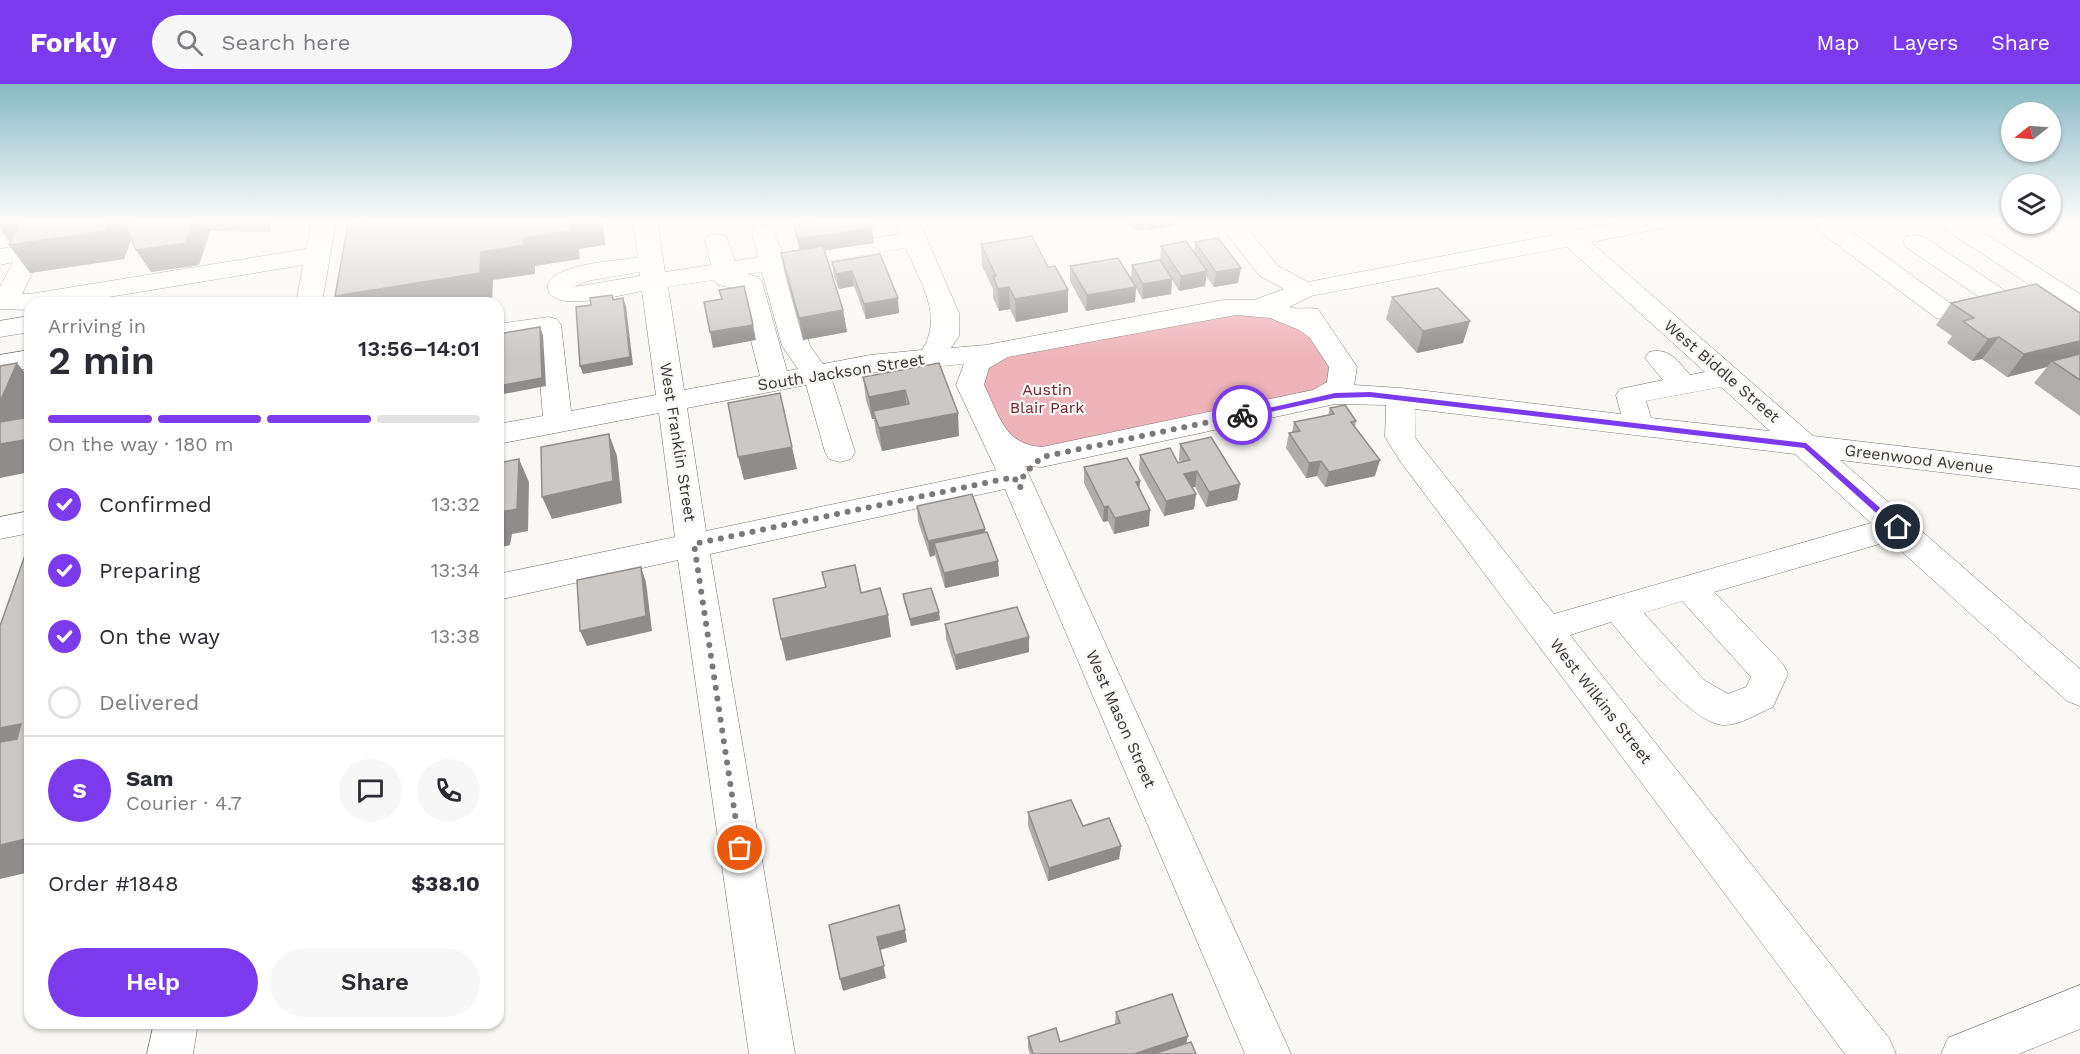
<!DOCTYPE html>
<meta charset="utf-8">
<style>
body{margin:0;font-family:"Work Sans",sans-serif;background:#f7f7f7;color:#2b2b33;height:100vh;display:flex;flex-direction:column;font-size:22px;white-space:nowrap}
*{box-sizing:border-box;margin:0}
p{font-size:20px;color:#7c7c81}
.icon{flex:none;width:33px;height:33px;fill:none;stroke:currentColor;stroke-width:2;stroke-linecap:round;stroke-linejoin:round}
.map{position:relative;flex:1;overflow:hidden}
.details{position:absolute;left:24px;top:213px;width:480px;height:732px;display:flex;flex-direction:column;background:#fff;border-radius:18px;box-shadow:0 2px 4px #0004}
.details>*{flex:none}
.needle{width:39px;rotate:253deg}
.tools{position:absolute;left:2001px;top:18px;display:grid;gap:12px}
.tools a{display:grid;place-items:center;width:60px;height:60px;border-radius:50%;background:#fff;box-shadow:0 2px 4px #0004;font-size:30px}
.pin{position:absolute;display:grid;place-items:center;width:51px;height:51px;color:#fff;margin:-26px;border:3px solid #fff;border-radius:50%;box-shadow:0 2px 6px #0007}
.courier{position:absolute;display:grid;place-items:center;width:60px;height:60px;margin:-30px;border:4px solid #7c3aed;border-radius:50%;background:#fff;color:#222;box-shadow:0 2px 8px #0007}
.overview em{font-style:normal;font-weight:600}
.overview div{display:flex;flex-direction:column-reverse}
.overview{display:flex;align-items:center;justify-content:space-between;height:102px;padding:0 24px}
h1{font-size:39px;font-weight:600;line-height:45px}
.bar{display:grid;grid-template-columns:repeat(4,1fr);gap:9px 6px;align-content:center;height:72px;padding:0 24px}
.bar i{height:8px;border-radius:4px;background:#e1e1e2}
.bar .active{background:#7c3aed}
.bar p{grid-column:span 4}
.line{display:flex;align-items:center;gap:15px;padding:0 24px;border-top:2px solid #e1e1e2}
.line div{flex:1}
.round{display:grid;place-items:center;flex:none;width:63px;height:63px;border-radius:32px;background:#f7f7f7}
ol{padding:0 24px;list-style:none}
li{display:flex;align-items:center;gap:18px;height:66px}
li p{margin-inline-start:auto}
li .icon{padding:6px;border-radius:50%;background:#7c3aed;color:#fff;stroke-width:4}
li:last-child{color:#7c7c81}
li i{width:33px;height:33px;border:3px solid #e1e1e2;border-radius:50%}
.cta{display:flex;gap:12px;margin-top:auto;padding:12px 24px}
.cta a{flex:1;height:69px;border-radius:36px;background:#7c3aed;color:#fff;font-size:24px;font-weight:600;line-height:69px;text-align:center}
.cta a+a{background:#f7f7f7;color:#2b2b33}
header{display:flex;align-items:center;gap:36px;box-sizing:border-box;height:84px;padding:0 30px;background:#7c3aed;color:#fff}
header strong{font-size:28px}
nav{display:flex;gap:33px;margin-inline-start:auto;font-size:21px}
.search{width:420px;height:54px;background:#f7f7f7;display:flex;align-items:center;gap:15px;box-sizing:border-box;padding:0 21px;border-radius:33px;color:#7c7c81;font-size:22px}
.map>svg:first-child{display:block}
.green{fill:#efb4b9}
.lines{fill:none;stroke-linecap:round;stroke-linejoin:round}
.minor-casing{stroke:#73716e;stroke-width:1}
.minor{fill:#fff;fill-rule:evenodd}
.wall{fill:#afacaa}
.shaded-wall{fill:#8f8c8b}
.building{fill:#ccc8c6;stroke:#8f8c8b;stroke-width:1.5}
.route{fill:#7c3aed}
.done{stroke:#7b7978;stroke-width:6;stroke-dasharray:0 10.8}
.labels{text-anchor:middle;dominant-baseline:central;stroke-width:4.5;stroke-linejoin:round;paint-order:stroke}
.street-label{font-size:16px;fill:#363534;stroke:#faf8f5}
.park-label{font-size:16px;fill:#702533;stroke:#faf8f5}
</style>
<header>
<strong>Forkly</strong>
<div class="search"><svg class="icon" aria-label="search" viewBox="0 0 24 24"><circle cx="10" cy="10" r="6"/><path d="M15 15l6 6"/></svg>Search here</div>
<nav><a>Map</a><a>Layers</a><a>Share</a></nav>
</header>
<div class="map">
<svg width="2080" height="970" viewBox="0 0 2080 970">
<rect width="100%" height="100%" fill="#faf8f5"/>
<polygon class="green" points="1223,224 1303,237 1340,302 1022,372 970,297 983,274"/>
<g class="lines">
<g class="minor-casing">
<g id="minor">
<polygon points="312,137 336,137 322,219 296,219 303,181 72,219 30,219 30,226 0,225 0,203 13,178 0,181 0,165 31,160 40,162 43,167 22,210 30,210 306,165"/>
<path d="M633 137H657L665 188 711 181 705 157 708 152 717 150 726 152 735 177 758 173 752 149 755 144 764 142 773 144 782 169 900 150 895 137H919L959 229V252L951 264 986 261 1223 216H1254L1284 205 1260 192 1216 137H1241L1278 182 1308 198 1553 151 1540 137H1566L1577 146 1627 137H1676L1673 142 1591 158 1813 352 2080 383V405L1840 376 2080 585V622L2067 617 1890 457 1714 508 1783 580 1788 590 1773 623C1759 629 1740 641 1725 641 1692 642 1632 563 1611 538L1570 551 1889 954 1896 970H1845L1400 377 1385 353 1386 321 1335 320 1042 383 1025 382 1291 970H1245L1005 405 710 470 795 970H749L678 476 498 516V490L675 453 659 329 498 360V340L543 332 536 251 498 256V240L548 233 557 235 561 241 571 327 656 311 642 207C625 210 552 230 548 205 547 201 549 196 553 193 575 178 612 178 638 173ZM1567 163 1705 288 1690 291C1678 277 1669 263 1649 268L1645 274 1663 296 1620 305 1616 311 1621 330 1401 304 1354 301 1357 283 1318 225C1307 223 1299 226 1289 223L1311 212ZM906 164C920 198 944 232 922 266L870 271 823 280 810 262 786 184ZM640 188V192L574 203 587 197ZM762 188 782 262 798 285 787 287 762 198 758 193 747 190ZM714 196 718 201 738 205 760 292 684 306 668 203ZM1236 231 1270 234 1299 246 1310 254 1329 283 1327 298 1313 306 1042 363C1004 361 999 330 984 301L989 284 1008 273ZM964 280 956 301 996 386 706 447 687 324 806 301 825 368 829 375 840 378 851 375 855 368 832 296 870 289ZM1721 303 1770 347 1651 334 1646 317ZM1415 325 1795 370 1871 439 1554 530 1422 363 1415 353ZM1682 517 1751 593 1746 603 1728 610 1704 596 1644 529Z"/>
<polygon points="1820,137 1837,137 1950,219 1979,213 1906,163 1903,158 1906,153 1915,151 1924,153 2010,210 2014,216 2010,222 2001,224 1945,236 1936,234 1819,147 1816,142"/>
<polygon points="1937,137 1965,137 2080,210 2080,230 2071,228 1940,142"/>
<polygon points="30,232 30,248 0,253 0,237"/>
<polygon points="30,266 30,284 0,289 0,271"/>
<polygon points="30,427 30,449 0,455 0,433"/>
<polygon points="2080,901 2080,945 2019,970 1941,970 1948,954"/>
<polygon points="154,939 198,939 193,970 147,970"/>
</g>
</g>
<use href="#minor" class="minor"/>
</g>
<g class="wall">
<polygon points="0,137 272,137 270,148 210,147 199,181 151,188 136,166 132,155 124,175 30,189 9,161 10,159"/>
<polygon points="813,137 870,137 874,159 824,166 843,226 847,248 803,256 785,191 781,169 799,166 794,141 813,138"/>
<polygon points="1128,137 1175,137 1175,141 1148,146 1134,146"/>
<polygon points="1195,158 1238,199 1214,203 1206,192 1205,202 1179,207 1172,196 1171,210 1142,215 1136,204 1135,218 1086,227 1070,197 1070,182 1131,195 1132,181 1160,176 1161,162 1194,168"/>
<polygon points="981,160 1048,183 1068,206 1068,228 1016,238 1010,225 999,227 993,214 993,205 982,182"/>
<polygon points="880,170 899,229 866,235 854,202 839,205 834,193 832,178"/>
<polygon points="1392,213 1463,259 1417,269 1386,235"/>
<polygon points="1951,219 2080,229 2080,332 2034,299 2047,283 2007,293 1982,275 1972,277 1947,259 1952,252 1936,241"/>
<polygon points="939,279 959,352 882,367 876,349 874,335 872,335 866,316 863,293"/>
<polygon points="1330,324 1356,337 1355,343 1375,392 1325,403 1317,392 1306,394 1286,364 1289,349 1292,348 1294,338 1328,331"/>
<polygon points="1180,360 1240,400 1237,416 1206,423 1195,403 1192,403 1196,410 1194,425 1164,432 1139,386 1140,371 1178,379 1180,379 1179,375"/>
<polygon points="1084,383 1139,405 1149,442 1114,450 1108,437 1103,438 1084,399"/>
<polygon points="917,422 985,445 985,448 998,477 999,492 945,504 935,471 930,473 918,437"/>
<polygon points="903,510 940,536 911,542 904,518"/>
<polygon points="945,540 1029,553 1029,568 956,586 946,555"/>
<polygon points="1028,728 1121,762 1119,775 1048,797 1028,742"/>
<polygon points="1116,928 1188,952 1186,959 1196,970 1030,970 1028,964 1028,953 1060,958 1115,940"/>
</g>
<g class="shaded-wall">
<polygon points="0,137 136,137 137,140 124,175 30,189 9,161 12,161 0,145"/>
<polygon points="193,137 204,137 210,147 199,181 151,188 136,166"/>
<polygon points="264,137 272,137 270,148"/>
<polygon points="569,137 603,137 605,161 579,165 580,175 535,182 535,190 493,196 492,218 483,219 339,219 335,212 481,168 524,154"/>
<polygon points="1148,137 1175,137 1175,141 1148,146"/>
<polygon points="872,144 874,159 801,170 798,155"/>
<polygon points="1241,184 1238,199 1214,203 1216,188"/>
<polygon points="852,187 854,202 839,205 836,190"/>
<polygon points="1207,187 1205,202 1179,207 1181,192"/>
<polygon points="1172,195 1171,210 1142,215 1143,200"/>
<polygon points="1009,203 1010,225 999,227 998,205"/>
<polygon points="1136,203 1135,218 1086,227 1087,211"/>
<polygon points="1068,206 1068,228 1016,238 1015,215"/>
<polygon points="623,214 626,222 633,281 583,290 580,282"/>
<polygon points="898,214 899,229 866,235 864,220"/>
<polygon points="843,226 847,248 803,256 799,234"/>
<polygon points="1470,237 1463,259 1417,269 1423,247"/>
<polygon points="753,241 756,256 713,264 710,248"/>
<polygon points="540,243 543,251 546,302 498,311 498,302"/>
<polygon points="1999,253 1982,275 1972,277 1988,255"/>
<polygon points="2080,257 2080,275 2052,277 2047,283 2007,293 2024,270"/>
<polygon points="17,279 30,295 30,388 0,394 0,318"/>
<polygon points="905,306 907,328 873,327 874,335 872,335 869,313"/>
<polygon points="958,329 959,352 882,367 879,344"/>
<polygon points="609,350 617,372 622,419 552,435 542,413"/>
<polygon points="792,363 797,385 744,396 738,373"/>
<polygon points="519,375 529,398 528,447 512,450 510,461 498,464 498,439"/>
<polygon points="1380,376 1375,392 1325,403 1329,388"/>
<polygon points="1321,377 1317,392 1306,394 1309,379"/>
<polygon points="1197,387 1195,403 1182,406 1184,390"/>
<polygon points="1140,397 1139,412 1136,398"/>
<polygon points="1240,400 1237,416 1206,423 1209,408"/>
<polygon points="1196,410 1194,425 1164,432 1166,417"/>
<polygon points="1108,422 1108,437 1103,438 1104,423"/>
<polygon points="1150,426 1149,442 1114,450 1115,434"/>
<polygon points="985,445 986,460 934,459 935,471 930,473 928,457"/>
<polygon points="998,477 999,492 945,504 944,489"/>
<polygon points="641,483 646,498 652,547 587,562 580,547"/>
<polygon points="939,528 940,536 911,542 910,535"/>
<polygon points="888,531 891,553 786,577 781,555"/>
<polygon points="1029,553 1029,568 956,586 955,571"/>
<polygon points="21,640 30,648 0,678 0,644"/>
<polygon points="30,754 30,788 0,795 0,761"/>
<polygon points="1121,762 1119,775 1048,797 1049,784"/>
<polygon points="905,846 907,858 880,866 886,894 843,907 840,895 877,853"/>
<polygon points="1188,952 1185,963 1165,970 1134,970"/>
</g>
<g class="building">
<polygon points="21,137 109,137 105,147 9,161"/>
<polygon points="136,137 193,137 186,159 136,166 125,140 135,139"/>
<polygon points="375,137 570,137 570,147 524,154 524,161 481,168 480,189 335,212 348,141"/>
<polygon points="820,137 869,137 872,144 798,155 794,141"/>
<polygon points="1032,152 1048,183 1055,182 1068,206 1015,215 1009,203 998,205 993,192 996,192 981,160"/>
<polygon points="1218,154 1241,184 1216,188 1195,158"/>
<polygon points="1186,157 1207,187 1181,192 1161,162"/>
<polygon points="823,162 843,226 799,234 781,169"/>
<polygon points="880,170 898,214 864,220 852,187 836,190 832,178"/>
<polygon points="1118,174 1136,203 1087,211 1070,182"/>
<polygon points="1160,176 1172,195 1143,200 1132,181"/>
<polygon points="2036,200 2080,229 2080,257 2024,270 1999,253 1988,255 1963,237 1974,234 1951,219"/>
<polygon points="744,202 753,241 710,248 704,218 722,215 719,206"/>
<polygon points="1438,204 1470,237 1423,247 1392,213"/>
<polygon points="612,211 613,216 623,214 630,273 580,282 576,223 591,221 590,214"/>
<polygon points="540,243 542,294 498,302 498,250"/>
<polygon points="2080,270 2080,296 2052,277"/>
<polygon points="17,279 0,318 0,282"/>
<polygon points="939,279 958,329 879,344 873,327 909,320 905,306 869,313 863,293"/>
<polygon points="780,309 792,363 738,373 728,319"/>
<polygon points="1345,321 1356,337 1351,338 1380,376 1329,388 1321,377 1309,379 1289,349 1300,347 1294,338 1334,330 1330,324"/>
<polygon points="30,333 30,355 0,360 0,338"/>
<polygon points="609,350 613,397 542,413 541,363"/>
<polygon points="1211,353 1240,400 1209,408 1197,387 1184,390 1196,410 1166,417 1140,371 1170,364 1178,379 1190,376 1180,360"/>
<polygon points="1127,374 1140,397 1136,398 1150,426 1115,434 1108,422 1104,423 1084,383"/>
<polygon points="519,375 517,425 501,428 499,439 498,439 498,379"/>
<polygon points="972,410 985,445 928,457 917,422"/>
<polygon points="987,448 998,477 944,489 934,459"/>
<polygon points="30,457 30,754 0,761 0,658 17,655 21,640 0,644 0,542"/>
<polygon points="855,481 861,509 880,504 888,531 781,555 773,515 826,503 822,488"/>
<polygon points="641,483 646,532 580,547 577,496"/>
<polygon points="931,504 939,528 910,535 903,510"/>
<polygon points="1017,523 1029,553 955,571 945,540"/>
<polygon points="1071,716 1083,742 1109,734 1121,762 1049,784 1028,728"/>
<polygon points="899,821 905,846 877,853 884,882 840,895 829,841"/>
<polygon points="1172,910 1188,952 1134,970 1033,970 1028,953 1056,944 1060,958 1120,939 1116,928"/>
<polygon points="1191,958 1196,970 1153,970"/>
</g>
<linearGradient id="sky" x2="0" y2="1"><stop stop-color="#87b8c4"/><stop offset="0.5" stop-color="#fdfcfa"/><stop offset="1" stop-color="#fdfcfa" stop-opacity="0"/></linearGradient>
<rect width="2080" height="273" fill="url(#sky)"/>
<polygon class="route" points="1370,308 1806,359 1902,443 1894,445 1804,364 1370,313 1335,314 1242,334 1238,331 1335,309"/>
<g class="lines">
<polyline class="done" points="740,764 694,460 1014,393 1020,404 1024,390 1042,373 1242,331"/>
</g>
<g class="labels">
<g class="street-label">
<text transform="translate(1722 287) rotate(41)">West Biddle Street</text>
<text transform="translate(841 288) rotate(-9)">South Jackson Street</text>
<text transform="translate(678 358) rotate(81)">West Franklin Street</text>
<text transform="translate(1919 375) rotate(7)">Greenwood Avenue</text>
<text transform="translate(1601 617) rotate(52)">West Wilkins Street</text>
<text transform="translate(1121 635) rotate(66)">West Mason Street</text>
</g>
<g class="park-label">
<text x="1047" y="305">Austin<tspan x="1047" dy="18">Blair Park</tspan></text>
</g>
</g>
</svg>
<div class="tools">
<a><svg class="needle" viewBox="-14 -14 28 28"><path d="M0-13l5 13h-10z" fill="#e53935"/><path d="M0 13l5-13h-10z" fill="#7c7c81"/></svg></a>
<a><svg class="icon" aria-label="layers" viewBox="0 0 24 24"><path d="M12 4l9 5-9 5-9-5zM3 14l9 5 9-5"/></svg></a>
</div>
<div class="pin" style="left:740px;top:764px;background:#ea580c"><svg class="icon" aria-label="bag" viewBox="0 0 24 24"><path d="M5 8h14l-1 12H6zM9 8a3 3 0 0 1 6 0"/></svg></div>
<div class="pin" style="left:1898px;top:443px;background:#1f2937"><svg class="icon" aria-label="home" viewBox="0 0 24 24"><path d="M3 11l9-7 9 7M6 9v11h12V9"/></svg></div>
<div class="courier" style="left:1242px;top:331px"><svg class="icon" aria-label="bike" viewBox="0 0 24 24"><circle cx="6" cy="16" r="4"/><circle cx="18" cy="16" r="4"/><path d="M6 16l4-8h5l3 8M10 8l3 8H6M13 5h3"/></svg></div>
<section class="details">
<div class="overview"><div><h1>2 min</h1><p>Arriving in</p></div><em>13:56–14:01</em></div>
<div class="bar"><i class="active"></i><i class="active"></i><i class="active"></i><i></i><p>On the way · 180 m</p></div>
<ol>
<li><svg class="icon" aria-label="check" viewBox="0 0 24 24"><path d="M5 12l5 5 9-10"/></svg>Confirmed<p>13:32</p></li>
<li><svg class="icon" aria-label="check" viewBox="0 0 24 24"><path d="M5 12l5 5 9-10"/></svg>Preparing<p>13:34</p></li>
<li><svg class="icon" aria-label="check" viewBox="0 0 24 24"><path d="M5 12l5 5 9-10"/></svg>On the way<p>13:38</p></li>
<li><i></i>Delivered</li>
</ol>
<div class="line" style="height:108px"><b class="round" style="background:#7c3aed;color:#fff">S</b><div><b>Sam</b><p>Courier · 4.7</p></div><a class="round"><svg class="icon" aria-label="chat" viewBox="0 0 24 24"><path d="M4 5h16v11H9l-5 4z"/></svg></a><a class="round"><svg class="icon" aria-label="phone" viewBox="0 0 24 24"><path d="M5 4h4l2 5-3 2q2 4 5 5l2-3 5 2v4C11 20 4 13 5 4z"/></svg></a></div>
<div class="line" style="height:78px"><div>Order #1848</div><b>$38.10</b></div>
<div class="cta"><a>Help</a><a>Share</a></div>
</section>
</div>
